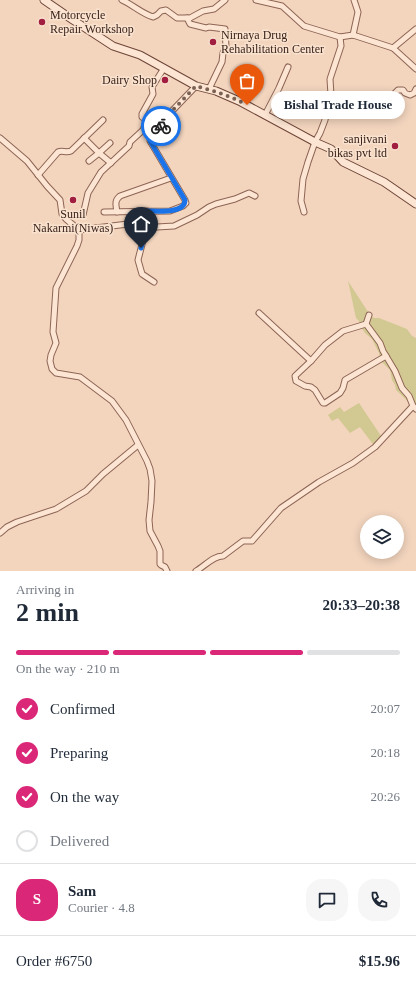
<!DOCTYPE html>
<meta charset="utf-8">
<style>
body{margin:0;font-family:"Times New Roman",serif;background:#f6f6f7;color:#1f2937;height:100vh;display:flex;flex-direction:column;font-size:15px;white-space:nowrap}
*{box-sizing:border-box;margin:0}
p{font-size:13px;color:#747a83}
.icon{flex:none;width:22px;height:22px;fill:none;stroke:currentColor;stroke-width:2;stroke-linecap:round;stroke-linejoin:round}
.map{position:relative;height:571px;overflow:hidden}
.drawer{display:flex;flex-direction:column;background:#fff;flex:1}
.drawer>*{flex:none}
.fabs{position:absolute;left:360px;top:515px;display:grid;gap:8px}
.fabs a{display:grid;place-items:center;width:44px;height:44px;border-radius:50%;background:#fff;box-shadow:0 2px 10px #0003;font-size:20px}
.pin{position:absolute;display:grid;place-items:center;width:34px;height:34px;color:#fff;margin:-41px -17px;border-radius:50% 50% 50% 0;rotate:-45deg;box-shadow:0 0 4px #0007}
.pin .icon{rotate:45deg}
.courier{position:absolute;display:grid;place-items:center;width:40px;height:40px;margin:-20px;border:3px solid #1a73e8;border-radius:50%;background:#fff;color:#222;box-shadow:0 1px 5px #0007}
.bubble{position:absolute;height:28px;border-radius:14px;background:#fff;box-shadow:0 2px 10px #0003;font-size:13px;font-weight:700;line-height:28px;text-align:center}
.headline em{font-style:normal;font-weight:700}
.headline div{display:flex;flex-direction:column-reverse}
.headline{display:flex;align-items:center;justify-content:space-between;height:68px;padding:0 16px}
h1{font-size:26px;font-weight:700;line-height:30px}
.bar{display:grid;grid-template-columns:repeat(4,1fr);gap:6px 4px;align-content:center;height:48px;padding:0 16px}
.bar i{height:5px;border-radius:3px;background:#e0e1e3}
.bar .on{background:#db2777}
.bar p{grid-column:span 4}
.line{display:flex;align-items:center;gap:10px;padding:0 16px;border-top:1px solid #e0e1e3}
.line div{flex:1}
.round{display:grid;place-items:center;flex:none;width:42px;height:42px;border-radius:16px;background:#f6f6f7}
ol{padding:0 16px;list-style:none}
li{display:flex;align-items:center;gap:12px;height:44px}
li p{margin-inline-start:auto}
li .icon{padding:4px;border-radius:50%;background:#db2777;color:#fff;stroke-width:4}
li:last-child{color:#747a83}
li i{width:22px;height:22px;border:2px solid #e0e1e3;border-radius:50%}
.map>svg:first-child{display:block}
.green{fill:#d2c891}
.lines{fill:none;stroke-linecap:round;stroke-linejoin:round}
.minor-casing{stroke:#8d6455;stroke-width:7}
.secondary-casing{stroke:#6e4538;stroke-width:9}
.minor{stroke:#fce5d2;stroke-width:5}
.secondary{stroke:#fce5d2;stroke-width:7}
.done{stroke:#7b6154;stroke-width:4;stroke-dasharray:0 7.2}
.route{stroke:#1a73e8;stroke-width:5}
.poi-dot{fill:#a21e41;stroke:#f9e2ce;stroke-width:1.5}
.labels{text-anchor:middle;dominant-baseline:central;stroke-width:3;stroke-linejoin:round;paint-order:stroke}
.poi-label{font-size:12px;fill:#3a221b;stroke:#f9e2ce;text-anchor:start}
</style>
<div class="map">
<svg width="416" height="571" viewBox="0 0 416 571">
<rect width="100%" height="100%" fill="#f3d5be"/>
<g class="green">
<polygon points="348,281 370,315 374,318 379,318 407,329 412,336 416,338 416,409 396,390 395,385 392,380 390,370 380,360 379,353 372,339 365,333 361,327 359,321 356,318"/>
<polygon points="359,403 383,439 375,447 360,427 350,433 338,418 332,421 328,415 340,407 344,412"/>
</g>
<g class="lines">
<g class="minor-casing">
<g id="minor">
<path d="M122 0C133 5 141 13 153 17L157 15 161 11 166 10 177 18H190L203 11 214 9 225 0"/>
<polyline points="256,0 282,6 304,26 340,37 353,35 393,48 416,69"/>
<polyline points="187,18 190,24 206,28 209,27 225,29 226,47 223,53 222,62 209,89"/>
<polyline points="353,35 358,12 354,0"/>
<polyline points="393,48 416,29"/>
<polyline points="390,98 398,90 403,90 405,93 410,95 414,93 416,89"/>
<polyline points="265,115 279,88 288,67"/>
<polyline points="0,138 27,161 47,186 60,200 62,214 66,219 79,230 79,240 77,246 56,288 53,332 56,343 51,355 50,361 52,369 56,373 80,377 112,401 126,420 147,461 150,469 152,481 151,502 149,520 150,531 158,546 160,551 160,564 161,565 165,567 167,571"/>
<polyline points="84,138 99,153 111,163"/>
<polyline points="89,161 99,153 110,143"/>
<path d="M38 175 58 152C62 150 66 153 71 151L103 120"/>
<polyline points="147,211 147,225 138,260 142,274 154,282"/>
<polyline points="104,212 170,211 183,206 186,203 185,200 150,141 151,138 172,111 196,86"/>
<path d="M117 212C116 205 114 201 120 196L171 178"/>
<polyline points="304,212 301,201 303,179 308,162 315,142 320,133 325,120 331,95 330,79 341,46 340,37"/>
<polyline points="83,215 88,193 101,172 129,146 130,142 143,130 147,120 142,117 142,114 153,94 152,87 164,68"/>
<polyline points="79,230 128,224 141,225 157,227 174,226 197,215 209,207 216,204 235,199 249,193 255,196"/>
<polyline points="259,313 311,361"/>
<polyline points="369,315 366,324 380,343 383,351 395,371 402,388 409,396 413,406"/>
<polyline points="366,324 343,331 325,345 311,361 295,376 296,381 305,386 311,387 315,390 323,403 325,403 340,393 343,388 345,380 386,356"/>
<polyline points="0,533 7,527 17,522 56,509 86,491 103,474 138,445"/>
<path d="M196 571C205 566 213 556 223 556L243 541H252L281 508 319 482 353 463 375 447 413 406 416 409"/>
</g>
</g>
<g class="secondary-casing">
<polyline id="secondary" points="44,0 73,20 113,46 140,55 196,86 216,91 239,101 315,142 331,149 343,162 384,182 416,204"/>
</g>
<use href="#minor" class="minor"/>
<use href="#secondary" class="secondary"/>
</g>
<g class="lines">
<path class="done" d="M161 126 172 111 196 86C214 91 231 96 247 105"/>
<path class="route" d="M141 248 147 225V211C157 211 185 214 185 200L150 141 161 126"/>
</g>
<g class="poi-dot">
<circle cx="42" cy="22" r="4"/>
<circle cx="213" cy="42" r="4"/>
<circle cx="165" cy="80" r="4"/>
<circle cx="395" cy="146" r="4"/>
<circle cx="73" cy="200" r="4"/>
</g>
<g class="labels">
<g class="poi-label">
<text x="50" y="15">Motorcycle<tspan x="50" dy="14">Repair Workshop</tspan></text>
<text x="221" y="35">Nirnaya Drug<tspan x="221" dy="14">Rehabilitation Center</tspan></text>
<text x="157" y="80" text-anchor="end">Dairy Shop</text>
<text x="387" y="139" text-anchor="end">sanjivani<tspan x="387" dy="14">bikas pvt ltd</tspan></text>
<text x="73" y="214" text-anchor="middle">Sunil<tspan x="73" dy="14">Nakarmi(Niwas)</tspan></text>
</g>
</g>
</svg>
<div class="fabs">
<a><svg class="icon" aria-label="layers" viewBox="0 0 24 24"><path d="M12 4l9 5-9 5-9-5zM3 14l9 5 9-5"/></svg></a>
</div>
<div class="pin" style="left:247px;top:105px;background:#ea580c"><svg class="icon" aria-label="bag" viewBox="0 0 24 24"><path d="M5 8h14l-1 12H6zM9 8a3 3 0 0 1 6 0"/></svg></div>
<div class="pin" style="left:141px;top:248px;background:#1f2937"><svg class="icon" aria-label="home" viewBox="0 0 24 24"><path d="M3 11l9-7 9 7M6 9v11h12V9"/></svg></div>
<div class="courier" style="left:161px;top:126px"><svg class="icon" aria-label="bike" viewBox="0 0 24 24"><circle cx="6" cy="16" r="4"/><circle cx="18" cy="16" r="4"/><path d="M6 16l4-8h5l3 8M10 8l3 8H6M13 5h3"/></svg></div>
<div class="bubble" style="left:271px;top:91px;width:134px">Bishal Trade House</div>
</div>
<section class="drawer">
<div class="headline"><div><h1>2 min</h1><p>Arriving in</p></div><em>20:33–20:38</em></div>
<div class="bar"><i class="on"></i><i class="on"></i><i class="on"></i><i></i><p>On the way · 210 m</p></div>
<ol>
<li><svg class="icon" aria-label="check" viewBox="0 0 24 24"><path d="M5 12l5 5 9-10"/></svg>Confirmed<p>20:07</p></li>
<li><svg class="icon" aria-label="check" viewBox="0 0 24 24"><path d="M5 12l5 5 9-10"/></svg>Preparing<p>20:18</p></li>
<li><svg class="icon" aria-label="check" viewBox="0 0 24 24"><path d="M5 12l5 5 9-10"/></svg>On the way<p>20:26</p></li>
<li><i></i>Delivered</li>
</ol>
<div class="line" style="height:72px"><b class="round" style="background:#db2777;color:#fff">S</b><div><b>Sam</b><p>Courier · 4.8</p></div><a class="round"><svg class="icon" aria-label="chat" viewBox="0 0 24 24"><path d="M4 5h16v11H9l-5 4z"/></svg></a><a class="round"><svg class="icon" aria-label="phone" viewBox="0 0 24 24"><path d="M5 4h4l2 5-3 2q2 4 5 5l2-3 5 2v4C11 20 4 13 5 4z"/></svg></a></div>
<div class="line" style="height:52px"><div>Order #6750</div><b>$15.96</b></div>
</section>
